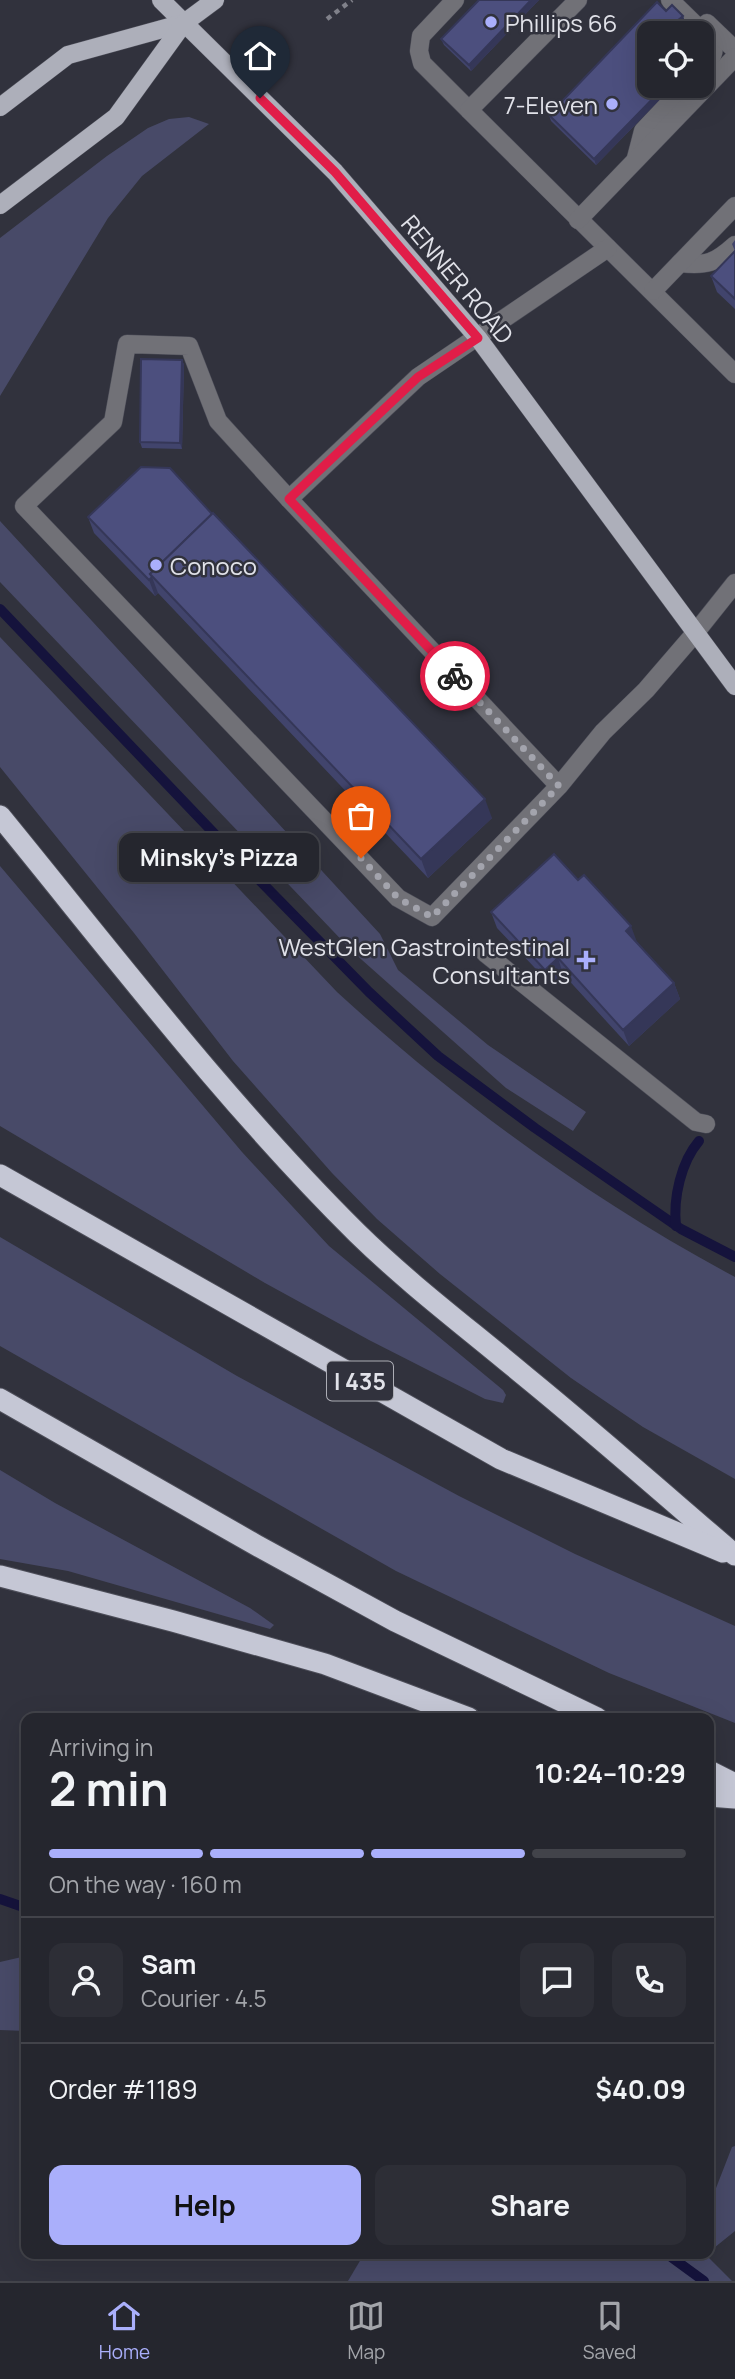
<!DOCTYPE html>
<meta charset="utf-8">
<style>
body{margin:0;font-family:Manrope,sans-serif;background:#2d2e36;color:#f1f3f6;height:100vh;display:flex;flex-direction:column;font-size:26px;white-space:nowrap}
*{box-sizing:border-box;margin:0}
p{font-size:23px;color:#a3a5aa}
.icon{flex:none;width:38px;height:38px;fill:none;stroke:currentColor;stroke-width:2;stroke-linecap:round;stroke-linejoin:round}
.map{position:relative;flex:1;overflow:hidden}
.drawer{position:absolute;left:21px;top:1713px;width:693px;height:546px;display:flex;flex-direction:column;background:#25262e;border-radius:14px;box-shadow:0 7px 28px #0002,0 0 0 2px #42434a}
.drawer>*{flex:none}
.fabs{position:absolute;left:637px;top:21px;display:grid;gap:14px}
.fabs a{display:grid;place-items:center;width:77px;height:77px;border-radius:14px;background:#25262e;box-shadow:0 7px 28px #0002,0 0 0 2px #42434a;font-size:35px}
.pin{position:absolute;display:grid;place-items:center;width:60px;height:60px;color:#fff;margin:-72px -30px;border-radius:50% 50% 50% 0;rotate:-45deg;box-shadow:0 0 7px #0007}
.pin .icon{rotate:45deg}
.courier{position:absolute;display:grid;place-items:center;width:70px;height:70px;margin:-35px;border:5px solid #e11d48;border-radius:50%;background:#fff;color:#222;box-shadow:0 2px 9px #0007}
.bubble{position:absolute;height:49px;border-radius:14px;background:#25262e;box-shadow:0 7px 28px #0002,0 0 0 2px #42434a;font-size:23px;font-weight:700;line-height:49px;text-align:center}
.summary em{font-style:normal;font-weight:700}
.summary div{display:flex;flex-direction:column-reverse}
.summary{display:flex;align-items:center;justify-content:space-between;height:119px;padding:0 28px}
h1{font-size:46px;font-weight:700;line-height:52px}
.bar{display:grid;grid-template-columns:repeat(4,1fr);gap:10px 7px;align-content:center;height:84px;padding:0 28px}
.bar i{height:9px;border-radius:5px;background:#42434a}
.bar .selected{background:#aaaffb}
.bar p{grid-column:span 4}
.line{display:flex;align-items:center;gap:18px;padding:0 28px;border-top:2px solid #42434a}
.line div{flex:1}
.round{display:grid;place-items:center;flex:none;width:74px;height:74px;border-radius:14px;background:#2d2e36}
.primary-button{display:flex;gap:14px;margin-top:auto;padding:14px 28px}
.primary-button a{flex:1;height:80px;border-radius:14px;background:#aaaffb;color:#111;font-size:28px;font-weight:700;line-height:80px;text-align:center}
.primary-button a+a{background:#2d2e36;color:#f1f3f6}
.menu{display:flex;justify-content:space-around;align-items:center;height:98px;border-top:2px solid #42434a;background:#25262e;font-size:19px;color:#a3a5aa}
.menu a{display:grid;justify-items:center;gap:4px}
.menu .selected{color:#aaaffb}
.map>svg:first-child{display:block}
.green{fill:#484a68}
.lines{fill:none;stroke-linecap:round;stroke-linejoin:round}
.stream{stroke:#15133c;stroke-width:10}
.minor-casing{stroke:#4d4e59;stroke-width:19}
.major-casing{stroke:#4d4e59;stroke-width:19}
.highway-casing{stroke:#4d4e59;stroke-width:23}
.path{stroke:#80818a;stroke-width:4.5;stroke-dasharray:5 5;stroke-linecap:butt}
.minor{stroke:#717177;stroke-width:18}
.major{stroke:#adafba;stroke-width:18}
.highway{stroke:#c5c7d5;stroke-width:21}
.wall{fill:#41446c}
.shaded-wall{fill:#353758}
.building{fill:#4c4f7e;stroke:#353758;stroke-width:2}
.done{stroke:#a3a4ad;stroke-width:7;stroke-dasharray:0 12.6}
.route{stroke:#e11d48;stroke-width:9}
.poi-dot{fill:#aaaffb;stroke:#31323d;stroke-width:2.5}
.labels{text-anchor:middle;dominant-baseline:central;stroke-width:5;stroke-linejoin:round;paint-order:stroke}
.shield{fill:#31323d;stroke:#acadb5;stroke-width:2}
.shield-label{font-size:23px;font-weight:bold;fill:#e1e2e9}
.poi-label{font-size:24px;fill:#e1e2e9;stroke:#31323d;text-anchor:start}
.street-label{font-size:24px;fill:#e1e2e9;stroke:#31323d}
</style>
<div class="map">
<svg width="735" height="2281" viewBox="0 0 735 2281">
<rect width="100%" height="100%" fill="#31323d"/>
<g class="green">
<polygon points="189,117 209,124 142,176 108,218 0,396 0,238 107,156 148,128 169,119"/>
<polygon points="0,521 380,934 398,970 488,1045 586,1112 573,1131 506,1088 353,952 0,582"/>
<path d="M0 637 337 992C457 1102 591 1200 735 1277V1479L643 1427 571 1378 440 1274 377 1219 332 1173 233 1061 134 933 0 767Z"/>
<polygon points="0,866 242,1152 329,1246 503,1390 506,1395 503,1403 485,1399 369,1340 265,1283 0,1126"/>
<polygon points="0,1237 237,1376 459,1496 575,1554 735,1626 735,1723 609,1673 396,1571 0,1346"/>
<polygon points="0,1470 55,1503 250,1608 274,1625 270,1629 68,1571 0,1559"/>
<polygon points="26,1956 26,2031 0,2030 0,1962"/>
<polygon points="735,2146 735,2231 709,2252 709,2201 711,2201 732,2147"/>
<polygon points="364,2254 705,2254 732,2281 348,2281"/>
</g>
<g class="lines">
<g class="stream">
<polyline points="0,609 228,848 369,992 438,1056 535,1128 681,1229 735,1257"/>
<path d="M676 1226C673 1198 681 1162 699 1141"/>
<polyline points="0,1899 26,1908"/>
<polyline points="667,2254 704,2281"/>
</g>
<g class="minor-casing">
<g id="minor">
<polyline points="455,0 421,36 419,51 422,63 469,110"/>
<polyline points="578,0 469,110 735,374"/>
<path d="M670 0 713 42C716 55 710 59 702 68"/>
<polyline points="707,23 735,50"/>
<polyline points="636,158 643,131 685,86"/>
<polyline points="578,220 735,57"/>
<path d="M680 263C707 266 715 263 735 245"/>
<polyline points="653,291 735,206"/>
<polyline points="289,499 418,377 608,248"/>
<polyline points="559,786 289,499 218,421 189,346 127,344 113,422 24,506 398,898 432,917 559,786 603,732 646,690 696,632 735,583"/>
<polyline points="485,953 696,1122 706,1124"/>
</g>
</g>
<g class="major-casing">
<g id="major">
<polyline points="161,0 335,172 478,338 735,686"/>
<polyline points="0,107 68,55 184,23"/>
<polyline points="0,205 116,117 184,23 215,0"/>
</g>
</g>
<g class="highway-casing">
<g id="highway">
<path d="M0 816C116 958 227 1104 357 1233 410 1285 469 1329 526 1377 597 1435 665 1495 735 1555"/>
<polyline points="0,1175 501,1459 723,1552"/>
<polyline points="0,1399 256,1545 395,1621 597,1718"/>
<polyline points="0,1576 173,1621 325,1664 469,1718"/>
<polyline points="709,1771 735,1784"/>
<polyline points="709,1796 735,1798"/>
</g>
</g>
<polyline class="path" points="327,19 352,0"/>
<use href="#minor" class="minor"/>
<use href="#major" class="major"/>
<use href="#highway" class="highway"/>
</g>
<g class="wall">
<polygon points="479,0 539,0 471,71 444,45 441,39"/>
<polygon points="666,11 683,16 685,22 681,25 649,86 673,86 596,165 551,121 549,115"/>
<polygon points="735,240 735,309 717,292 711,276 735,251 732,244"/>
<polygon points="182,360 184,365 182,449 142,448 140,442"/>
<polygon points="88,517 492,818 428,878 158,593 155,596 94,533"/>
<polygon points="491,912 637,942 674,983 680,999 629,1046 563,974 551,985 497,928"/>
</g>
<g class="shaded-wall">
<polygon points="531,0 539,0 471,71 469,65"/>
<polygon points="683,16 685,22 679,27 677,21"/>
<polygon points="703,46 705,52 702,55 702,47"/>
<polygon points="665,86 673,86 596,165 594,159"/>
<polygon points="182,360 184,365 182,449 180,443"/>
<polygon points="152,577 158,593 155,596 149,580"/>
<polygon points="485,799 492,818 428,878 421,859"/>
<polygon points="631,926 637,942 626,931"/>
<polygon points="558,958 563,974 551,985 545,970"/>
<polygon points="674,983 680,999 629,1046 623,1030"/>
</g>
<g class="building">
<polygon points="479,0 531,0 469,65 441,39"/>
<polygon points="657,2 666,11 672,5 683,16 677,21 690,33 649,33 649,86 665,86 594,159 549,115"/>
<polygon points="735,251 735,299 711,276"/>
<polygon points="141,359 182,360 180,443 140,442"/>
<polygon points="141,467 170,468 212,514 150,574 152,577 149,580 88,517"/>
<polygon points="213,513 485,799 421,859 150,574"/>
<polygon points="554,854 578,880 584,875 631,926 626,931 674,983 623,1030 558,958 545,970 491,912"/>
</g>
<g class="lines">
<polyline class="done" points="361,858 398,898 432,917 559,786 455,676"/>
<polyline class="route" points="260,98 335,172 478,338 418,377 289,499 455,676"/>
</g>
<g class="poi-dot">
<circle cx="491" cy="22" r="7"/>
<circle cx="612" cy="104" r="7"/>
<circle cx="156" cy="565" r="7"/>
<path d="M582.5 949.5h7v7h7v7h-7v7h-7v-7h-7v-7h7z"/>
</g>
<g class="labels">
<rect class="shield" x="327" y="1361.5" width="66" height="39" rx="5"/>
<g class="shield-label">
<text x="360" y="1381">I 435</text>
</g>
<g class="poi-label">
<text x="505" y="22">Phillips 66</text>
<text x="598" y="104" text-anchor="end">7-Eleven</text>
<text x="170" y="565">Conoco</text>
<text x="570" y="946" text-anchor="end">WestGlen Gastrointestinal<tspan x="570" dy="28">Consultants</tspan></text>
</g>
<g class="street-label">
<text transform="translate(458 279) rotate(50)">RENNER ROAD</text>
</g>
</g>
</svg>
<div class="fabs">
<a><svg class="icon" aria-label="locate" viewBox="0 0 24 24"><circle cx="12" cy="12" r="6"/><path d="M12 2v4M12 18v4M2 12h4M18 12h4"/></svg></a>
</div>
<div class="pin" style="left:361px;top:858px;background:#ea580c"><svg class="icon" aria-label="bag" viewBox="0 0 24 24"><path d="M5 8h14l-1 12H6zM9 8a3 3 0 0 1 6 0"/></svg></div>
<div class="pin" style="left:260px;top:98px;background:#1f2937"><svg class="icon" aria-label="home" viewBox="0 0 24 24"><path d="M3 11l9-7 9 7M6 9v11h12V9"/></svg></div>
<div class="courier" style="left:455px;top:676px"><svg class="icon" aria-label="bike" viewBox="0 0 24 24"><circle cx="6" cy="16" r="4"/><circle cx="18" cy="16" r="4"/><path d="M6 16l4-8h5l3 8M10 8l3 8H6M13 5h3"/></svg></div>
<div class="bubble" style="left:119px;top:833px;width:200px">Minsky's Pizza</div>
<section class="drawer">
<div class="summary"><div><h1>2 min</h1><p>Arriving in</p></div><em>10:24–10:29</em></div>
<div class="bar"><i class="selected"></i><i class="selected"></i><i class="selected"></i><i></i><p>On the way · 160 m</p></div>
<div class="line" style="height:126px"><a class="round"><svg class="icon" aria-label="person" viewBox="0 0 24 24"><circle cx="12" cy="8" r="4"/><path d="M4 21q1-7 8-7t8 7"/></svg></a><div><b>Sam</b><p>Courier · 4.5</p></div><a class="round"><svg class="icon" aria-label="chat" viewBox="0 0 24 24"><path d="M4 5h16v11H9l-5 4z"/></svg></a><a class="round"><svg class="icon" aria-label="phone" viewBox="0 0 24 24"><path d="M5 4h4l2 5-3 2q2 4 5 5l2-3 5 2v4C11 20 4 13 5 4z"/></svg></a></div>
<div class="line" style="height:91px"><div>Order #1189</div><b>$40.09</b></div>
<div class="primary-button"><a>Help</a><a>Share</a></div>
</section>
</div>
<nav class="menu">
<a class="selected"><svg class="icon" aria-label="home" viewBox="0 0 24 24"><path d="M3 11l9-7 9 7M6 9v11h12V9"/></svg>Home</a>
<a><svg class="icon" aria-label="map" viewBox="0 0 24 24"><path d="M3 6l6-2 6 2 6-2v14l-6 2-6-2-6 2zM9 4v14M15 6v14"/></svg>Map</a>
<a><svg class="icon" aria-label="saved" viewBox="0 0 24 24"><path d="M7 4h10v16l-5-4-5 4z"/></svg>Saved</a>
</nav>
